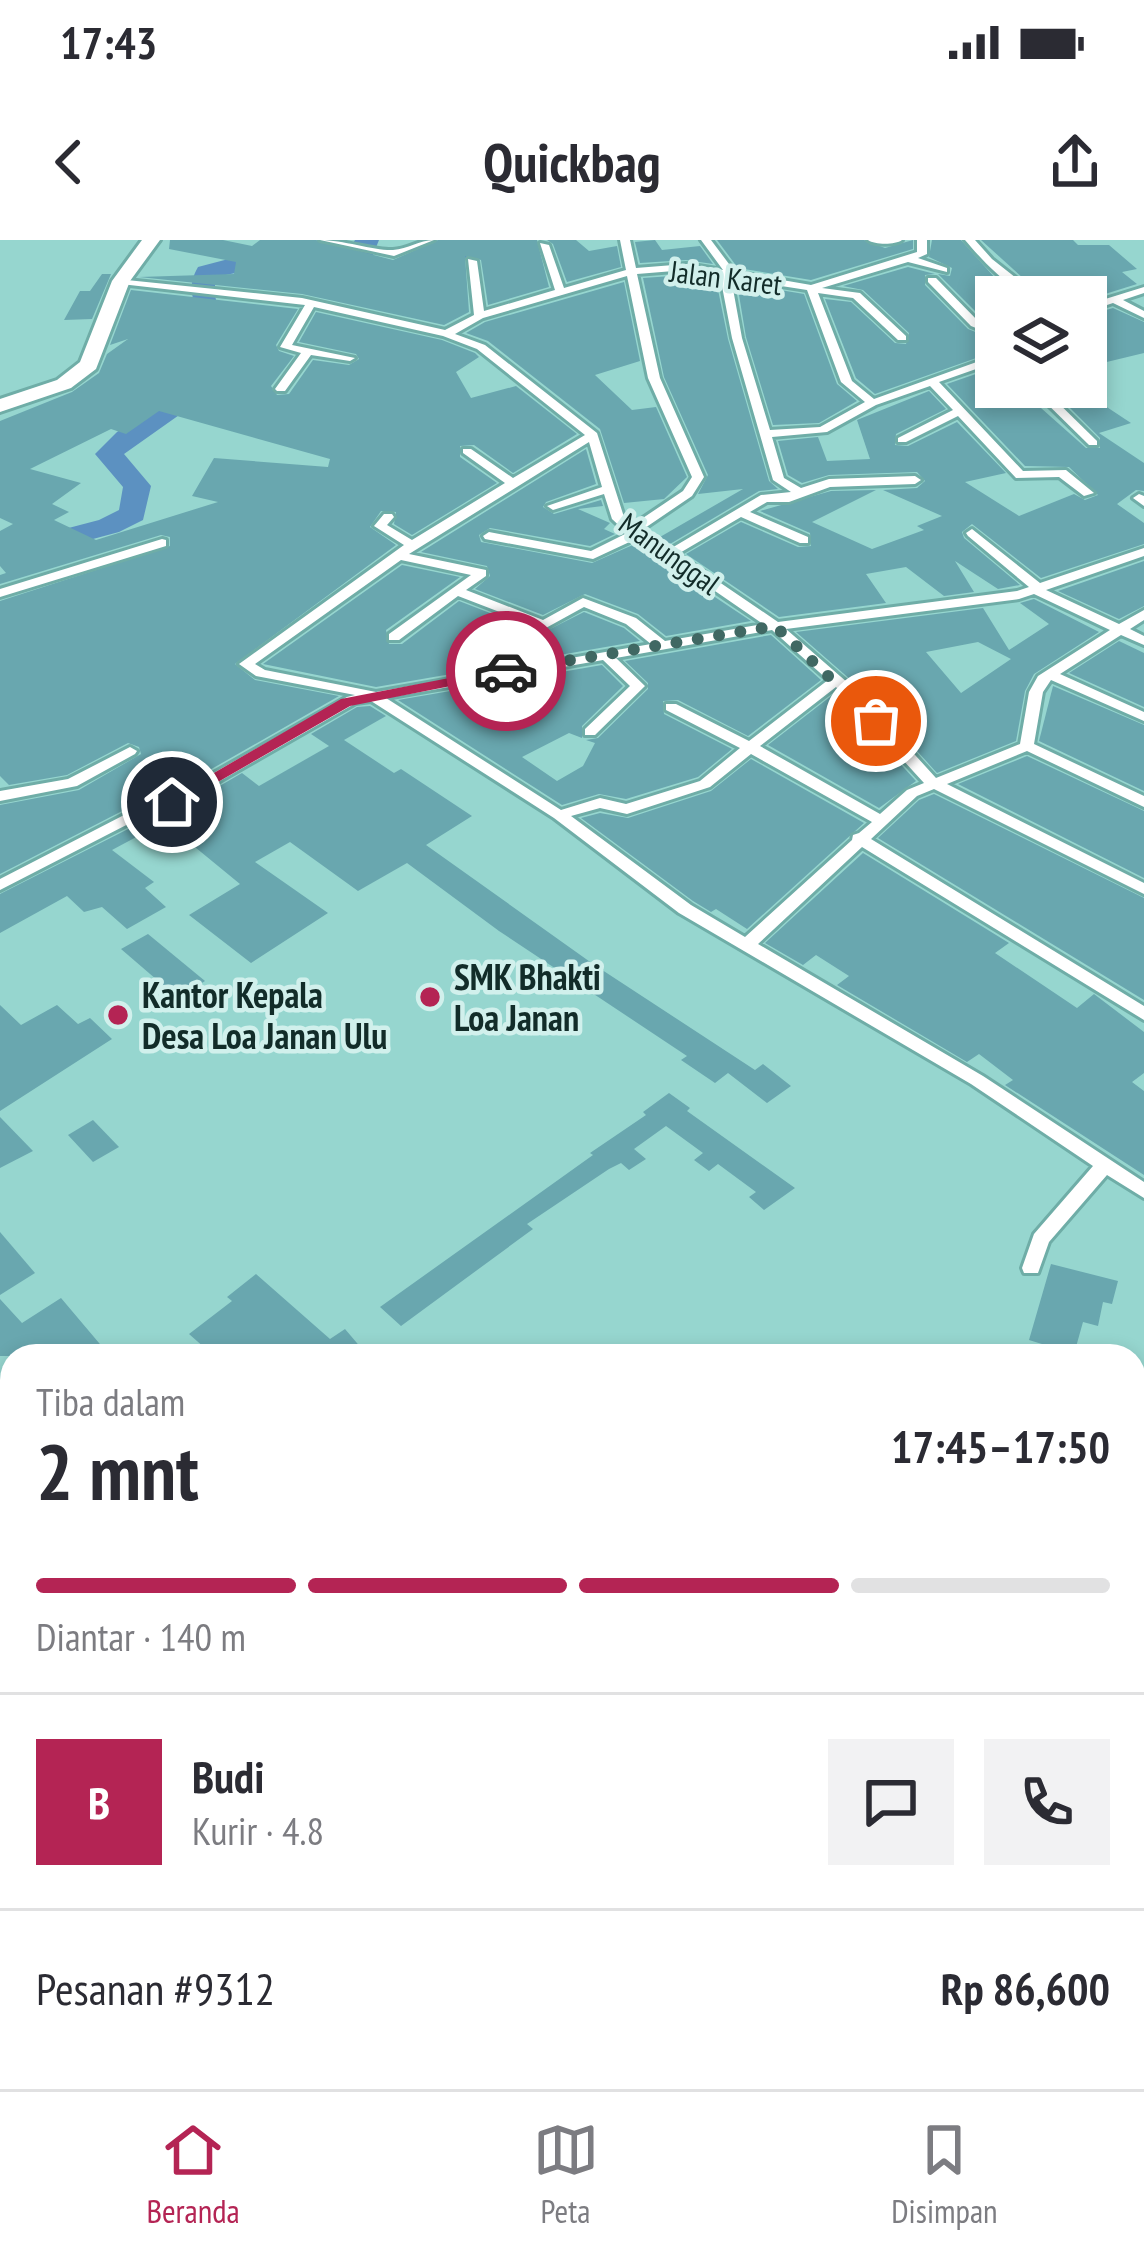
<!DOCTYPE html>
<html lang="id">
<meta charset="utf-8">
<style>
body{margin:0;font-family:"PT Sans Narrow",sans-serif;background:#f2f2f3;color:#2b2b33;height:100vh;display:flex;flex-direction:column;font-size:45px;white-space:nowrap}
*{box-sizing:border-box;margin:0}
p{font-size:39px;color:#7c7c81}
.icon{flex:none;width:66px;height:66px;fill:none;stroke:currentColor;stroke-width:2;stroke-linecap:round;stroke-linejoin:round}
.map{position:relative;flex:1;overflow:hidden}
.drawer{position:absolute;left:0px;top:1104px;width:1146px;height:747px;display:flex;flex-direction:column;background:#fff;border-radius:36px 36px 0 0;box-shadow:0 6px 18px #0003}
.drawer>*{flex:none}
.tools{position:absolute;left:975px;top:36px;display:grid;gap:24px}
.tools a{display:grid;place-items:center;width:132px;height:132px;border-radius:0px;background:#fff;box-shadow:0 6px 18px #0003;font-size:60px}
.pin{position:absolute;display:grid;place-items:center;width:102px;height:102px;color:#fff;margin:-51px;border:6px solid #fff;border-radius:50%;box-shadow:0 3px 12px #0007}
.courier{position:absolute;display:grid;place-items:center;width:120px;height:120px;margin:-60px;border:9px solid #b42454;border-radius:50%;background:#fff;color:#222;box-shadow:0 3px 15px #0007}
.summary em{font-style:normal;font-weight:800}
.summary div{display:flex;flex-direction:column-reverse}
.summary{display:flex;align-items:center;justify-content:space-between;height:204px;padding:0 36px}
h1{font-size:78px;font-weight:800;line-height:90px}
.bar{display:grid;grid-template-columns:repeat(4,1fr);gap:18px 12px;align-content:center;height:144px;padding:0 36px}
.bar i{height:15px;border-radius:9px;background:#e1e1e2}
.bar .on{background:#b42454}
.bar p{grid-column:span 4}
.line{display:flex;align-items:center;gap:30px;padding:0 36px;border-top:3px solid #e1e1e2}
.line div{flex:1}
.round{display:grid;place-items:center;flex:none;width:126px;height:126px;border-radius:0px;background:#f2f2f3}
.status{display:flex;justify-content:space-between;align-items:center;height:84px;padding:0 60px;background:#fff;direction:ltr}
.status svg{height:33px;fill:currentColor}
header{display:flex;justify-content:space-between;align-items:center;height:156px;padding:0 36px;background:#fff;font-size:54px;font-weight:800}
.menu{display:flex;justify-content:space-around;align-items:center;height:168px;border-top:3px solid #e1e1e2;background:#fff;font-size:33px;color:#7c7c81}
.menu a{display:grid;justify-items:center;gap:6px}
.menu .on{color:#b42454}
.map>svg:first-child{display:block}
.water{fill:#5c91c1}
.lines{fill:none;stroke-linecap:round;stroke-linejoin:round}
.river{fill:#5c91c1;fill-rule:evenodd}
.building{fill:#69a7af;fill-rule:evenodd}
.minor-casing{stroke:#6fada7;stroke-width:6}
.trunk-casing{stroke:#6fada7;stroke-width:6}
.minor{fill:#fff;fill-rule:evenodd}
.trunk{fill:#fff;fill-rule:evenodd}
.route{fill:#b42454}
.done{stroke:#406863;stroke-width:12;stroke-dasharray:0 21.6}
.poi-dot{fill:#b42454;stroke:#d1f0ec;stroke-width:4.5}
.labels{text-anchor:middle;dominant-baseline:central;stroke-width:9;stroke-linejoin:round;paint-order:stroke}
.far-street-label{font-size:30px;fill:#122c29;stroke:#d1f0ec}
.poi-label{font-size:36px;font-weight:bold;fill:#122c29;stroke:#d1f0ec;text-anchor:start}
</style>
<div class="status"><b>17:43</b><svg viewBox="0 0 49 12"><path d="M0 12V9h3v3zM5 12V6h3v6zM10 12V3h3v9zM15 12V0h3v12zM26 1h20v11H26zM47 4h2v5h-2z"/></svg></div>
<header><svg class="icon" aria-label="back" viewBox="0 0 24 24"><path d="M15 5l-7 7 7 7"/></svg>Quickbag<svg class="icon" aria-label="share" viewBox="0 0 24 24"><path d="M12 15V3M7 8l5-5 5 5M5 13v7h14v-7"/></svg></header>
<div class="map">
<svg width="1144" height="1849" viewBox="0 0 1144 1849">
<rect width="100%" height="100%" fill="#96d6cf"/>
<polygon class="water" points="0,1435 12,1451 12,1839 300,1839 307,1849 0,1849"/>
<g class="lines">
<g class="river">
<path d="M277 0H301L302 9 279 24 216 37C208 78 246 97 223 144L124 214 151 246 143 280 119 292 0 324V306L99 280 119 270 123 247 95 214 117 192 202 135C204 125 208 114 207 104 206 74 180 58 198 27L278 6Z"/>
<path d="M355 0H379L371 20C423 31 423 13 466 1 481 0 500 0 516 0L423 37 396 38 353 29 346 14Z"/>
</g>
</g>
<g class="building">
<polygon points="170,0 223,0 252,6 260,0 316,0 393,20 438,0 537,0 549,47 488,65 481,20 465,16 469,72 444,85 302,54 139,37 234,34 236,22 169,9"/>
<polygon points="547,0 576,0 589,11 617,6 621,27 567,42 553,4"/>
<polygon points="655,0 662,10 700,6 713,24 686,20 640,23 635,2"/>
<polygon points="717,0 864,0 885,8 913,0 913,9 811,40 738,28"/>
<polygon points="932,0 961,0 996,39 1023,57 996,57 996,84 982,78 938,34 950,36 952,28 929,17"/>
<polygon points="981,0 1073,0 1078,5 1109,5 1137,29 1122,32 1137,44 1086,60 1044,57"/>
<polygon points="908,27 935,34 925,35 925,45 968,89 996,100 996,111 875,154 856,138 825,59 851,62 895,103 906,104 909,93 863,50 843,46"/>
<polygon points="102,34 111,34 92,79 64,80 80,51 90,51"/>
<polygon points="686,35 716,40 728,99 769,241 778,249 759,251 670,304 660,297 743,249 698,254 708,235 664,137 643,38"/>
<polygon points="624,42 640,121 595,135 632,170 656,167 687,237 664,259 624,263 600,189 488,101 466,93 485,82"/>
<polygon points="737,43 804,54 837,144 857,161 819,183 773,185 746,97"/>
<path d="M131 50 298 69 276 105 279 111 294 116 271 146 277 155 289 154 313 120 349 125 359 119 356 114 299 102 316 72 442 100 475 113 479 117 456 132 471 158 516 146 577 194 513 233 474 205 460 206V217L497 243 412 295 394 284 396 272 381 271 370 287 396 305 235 424 255 440 339 456 166 555 124 570 0 634V565L79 550 141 514 139 507 128 503 67 535 9 545 0 536V361L170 306V297L161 295 0 344V335L6 333 0 326V291L13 284 0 278V181L72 152 99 133 107 114 128 99 110 105ZM159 171 330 219 328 227 214 218 192 256 218 262 96 300 54 280 69 272 52 264 81 243 30 229 111 189 126 194Z"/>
<polygon points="1113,68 1144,82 1144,113 1086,127 1086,76"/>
<polygon points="996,127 996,162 1023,152 1086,208 1100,208 1100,198 1060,158 1084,152 1131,183 1099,193 1144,223 1144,251 1136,250 1117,264 1144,283 1144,304 1041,338 972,284 962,292 964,298 1020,345 998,349 955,321 974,352 944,356 906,327 866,334 886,363 779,377 686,314 741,282 798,307 811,306 810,293 760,271 831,251 876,250 812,282 872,309 924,290 917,286 942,276 883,250 917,248 925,241 917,232 829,235 802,243 788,235 778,201 818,197 827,221 870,219 857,180 929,151 946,169 896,194 895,205 908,206 957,182 1006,233 965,242 1019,276 1074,254 1085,260 1098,255 1069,227 1025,226 947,144"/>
<polygon points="586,209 596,244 546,262 543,267 554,274 601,260 603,266 578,269 610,283 604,289 615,294 590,306 490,288 479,295 481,302 592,323 635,304 751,381 666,396 638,374 585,354 543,375 475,349 490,336 487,326 421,312"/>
<polygon points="1144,321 1144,366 1119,379 1058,351"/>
<polygon points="402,325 460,337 386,390 389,404 402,404 459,361 542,393 584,372 624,388 640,401 376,447 263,424"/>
<path d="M1034 359 1099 392 1034 434 1025 451 1016 501 937 533 859 447 796 392 983 368 1009 410 1049 384 1020 363ZM978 402 1011 419 961 453 926 412Z"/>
<polygon points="771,395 821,440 748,496 678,460 663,461 664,474 732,509 698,537 626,559 599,554 562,565 398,460 602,425 623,446 582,486 582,498 569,493 522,517 557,541 583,526 595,503 586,500 598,498 648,449 648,443 625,421"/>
<polygon points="1119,401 1144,413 1144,467 1069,433"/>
<polygon points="1053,446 1144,485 1144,551 1039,501"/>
<polygon points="835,453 916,541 879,568 768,505"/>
<polygon points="370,466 386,476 344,500 394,533 401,529 472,576 426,605 593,724 755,830 763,824 791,846 767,863 728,833 715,843 681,820 687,816 499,691 407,623 358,651 290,602 255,622 328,673 251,723 189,675 240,644 190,603 181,608 155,587 112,610 154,642 145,648 166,667 127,689 102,667 84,672 67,656 0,693 0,654 138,584 180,569 242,533 259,546 329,506 311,494 357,467"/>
<polygon points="1027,516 1144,571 1144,638 958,544"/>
<polygon points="751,519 864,583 747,689 716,669 711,672 693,661 581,578 600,573 628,578 711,551"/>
<polygon points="934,554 1144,658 1144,760 878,598 919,560"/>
<polygon points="863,613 1009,703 995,713 1077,768 1094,754 1144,792 1144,833 1132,842 1144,851 1144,935 1005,845 1013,840 979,814 967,822 837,745 849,736 816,715 803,725 765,703"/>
<polygon points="148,694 205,741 178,758 121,709"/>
<polygon points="0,765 21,785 57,765 78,784 90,778 112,799 0,871"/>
<polygon points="669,853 690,868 687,871 795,948 764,970 749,957 756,952 718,924 709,931 694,920 703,913 666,886 634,909 646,919 629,930 621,923 609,929 527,984 533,989 401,1086 380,1067 593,915 590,913 646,875 643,872"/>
<polygon points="0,877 33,911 0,928"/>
<polygon points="93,880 119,907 93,922 68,895"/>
<polygon points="0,992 35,1033 0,1055"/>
<polygon points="1051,1024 1118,1041 1112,1064 1103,1062 1098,1086 1083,1082 1074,1114 1029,1100"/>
<polygon points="256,1034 330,1099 345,1089 368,1116 214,1116 189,1094 232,1061 227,1057"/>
<polygon points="61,1058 110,1116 0,1116 0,1059 22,1083"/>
</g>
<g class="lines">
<g class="minor-casing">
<g id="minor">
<path d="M320 0C343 0 376 11 393 10 408 9 419 0 434 0L394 16Z"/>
<path d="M620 0H630L636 28 686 24 723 30 701 0H711L735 32 811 45 917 12V0H927V14L918 18 947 28V32L908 22 822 48 860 53 906 96V100H898L853 58 818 53 852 141 874 159 996 115V122L939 142 1023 231 1066 230 1094 253 1084 256 1059 237 1016 238 958 176 906 202H898V198L953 170 930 146 876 165 827 192 772 197 784 238 801 248 829 239 915 236 921 240 915 244 830 247 789 262H767L750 272 808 297V303H800L741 277 678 314 778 382 1017 351 1029 347 968 296 966 293 972 289 1040 343 1144 308V316L1046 350 1119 384 1144 370V380L1130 389 1144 396V405L1121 395 1060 434 1144 472V481L1051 440 1043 452 1034 504 1144 556V567L1027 511 947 544 1144 643V654L934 549 917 556 871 599 1144 766V780L862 607 758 704 983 836 1144 942V958L1107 935 1049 1002 1038 1033H1024L1022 1028 1034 994 1093 926 971 844 679 673 554 578 371 461 356 463 178 565 136 580 0 650V639L126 574 168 559 347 457 355 455 256 436 239 424 404 305 374 286 384 274H392L394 277 387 285 412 300 505 243 463 213V209H471L513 238 585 195 477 109 443 96 314 67 292 105 355 118 350 121 311 115 285 151H277L275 149 301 113 280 107 305 65 121 44 117 43V39L302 58 445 90 474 75 468 19 477 21 484 71 555 50 540 3 549 5 564 48 626 30ZM686 30 720 36 732 98 773 240 791 252 761 255 670 309 642 290 692 256 704 237 660 138 637 34ZM627 36 648 138 692 237 683 251 634 284 624 277 597 193 485 105 455 94 483 78ZM731 38 807 50 841 142 865 162 820 187 770 190 742 98ZM589 202 602 247 547 266 553 270 604 254 612 279 627 293 591 311 489 292 483 296 485 299 593 319 638 298 763 384 665 401 636 378 583 358 543 380 466 350 486 336V330L409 314ZM401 320 471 335 389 394V400H399L458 356 544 389 584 367 626 384 651 404 376 452 265 430 255 424ZM1034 354 1110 390 1038 436 1029 452 1020 504 936 538 856 450 786 389 1019 359ZM772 390 828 440 749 501 676 464H666V470L740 508 700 541 626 564 600 558 561 570 386 458 603 420 630 446 585 489V495H595L645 446 616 418ZM836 447 924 543 907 550 880 574 760 506ZM751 514 872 582 859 593 853 595 852 600 745 697 691 665 571 576 600 568 627 574 710 547Z"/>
<path d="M868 0H902C895 5 875 5 868 0Z"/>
<path d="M965 0H975L992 19 1040 57C1015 57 981 19 965 0Z"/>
<polygon points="928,38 936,38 979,82 996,89 996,96 971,86 928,42"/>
<polygon points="1144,47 1144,53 1123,60 1144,71 1144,78 1113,63 1086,72 1086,65"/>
<polygon points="1030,147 1042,147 1097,201 1097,205 1089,205"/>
<polygon points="1139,254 1144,256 1144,266 1133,258"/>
<polygon points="162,299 166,300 166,306 0,357 0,349"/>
<polygon points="130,507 137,511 135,514 77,546 0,561 0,551 68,539"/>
</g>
</g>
<g class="trunk-casing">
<g id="trunk">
<polygon points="142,0 160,0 130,41 96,129 71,148 0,172 0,159 57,140 80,122 112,41"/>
<polygon points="0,1183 12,1187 12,1229 0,1225"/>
<polygon points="591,1839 644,1839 648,1849 595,1849"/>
</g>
</g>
<use href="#minor" class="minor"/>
<use href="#trunk" class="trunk"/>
</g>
<polygon class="route" points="506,427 511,434 350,466 178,565 164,562 341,459"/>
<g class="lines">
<polyline class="done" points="506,431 775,386 876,481"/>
</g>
<g class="poi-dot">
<circle cx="430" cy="757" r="12"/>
<circle cx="118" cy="775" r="12"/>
</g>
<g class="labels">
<g class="far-street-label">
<text transform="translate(726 37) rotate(7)">Jalan Karet</text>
<text transform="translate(670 313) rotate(36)">Manunggal</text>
</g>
<g class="poi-label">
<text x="454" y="736">SMK Bhakti<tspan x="454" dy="41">Loa Janan</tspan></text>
<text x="142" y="754">Kantor Kepala<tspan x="142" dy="41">Desa Loa Janan Ulu</tspan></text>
</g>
</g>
</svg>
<div class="tools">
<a><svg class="icon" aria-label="layers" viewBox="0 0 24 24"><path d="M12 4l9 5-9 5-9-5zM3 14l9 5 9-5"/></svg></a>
</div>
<div class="pin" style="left:876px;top:481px;background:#ea580c"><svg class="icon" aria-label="bag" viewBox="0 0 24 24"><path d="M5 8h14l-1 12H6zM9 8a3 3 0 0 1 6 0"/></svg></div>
<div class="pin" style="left:172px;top:562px;background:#1f2937"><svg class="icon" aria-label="home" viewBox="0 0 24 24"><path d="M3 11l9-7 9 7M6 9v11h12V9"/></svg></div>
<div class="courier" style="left:506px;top:431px"><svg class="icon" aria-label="car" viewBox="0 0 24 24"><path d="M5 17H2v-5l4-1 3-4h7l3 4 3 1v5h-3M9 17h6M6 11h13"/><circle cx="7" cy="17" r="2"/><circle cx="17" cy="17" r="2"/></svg></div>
<section class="drawer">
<div class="summary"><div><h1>2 mnt</h1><p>Tiba dalam</p></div><em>17:45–17:50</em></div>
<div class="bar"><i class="on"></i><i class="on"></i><i class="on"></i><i></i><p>Diantar · 140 m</p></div>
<div class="line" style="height:216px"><b class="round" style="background:#b42454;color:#fff">B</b><div><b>Budi</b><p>Kurir · 4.8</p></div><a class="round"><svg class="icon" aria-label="chat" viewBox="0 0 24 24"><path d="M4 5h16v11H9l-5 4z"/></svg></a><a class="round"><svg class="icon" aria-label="phone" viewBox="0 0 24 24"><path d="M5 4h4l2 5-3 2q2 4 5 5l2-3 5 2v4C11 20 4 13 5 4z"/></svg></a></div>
<div class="line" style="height:156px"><div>Pesanan #9312</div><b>Rp 86,600</b></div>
</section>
</div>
<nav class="menu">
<a class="on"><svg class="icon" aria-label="home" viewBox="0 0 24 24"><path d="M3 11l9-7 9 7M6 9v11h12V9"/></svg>Beranda</a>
<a><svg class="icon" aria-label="map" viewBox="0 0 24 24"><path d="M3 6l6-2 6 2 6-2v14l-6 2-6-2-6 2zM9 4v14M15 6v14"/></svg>Peta</a>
<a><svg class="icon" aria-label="saved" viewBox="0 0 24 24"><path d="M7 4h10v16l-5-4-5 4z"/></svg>Disimpan</a>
</nav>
